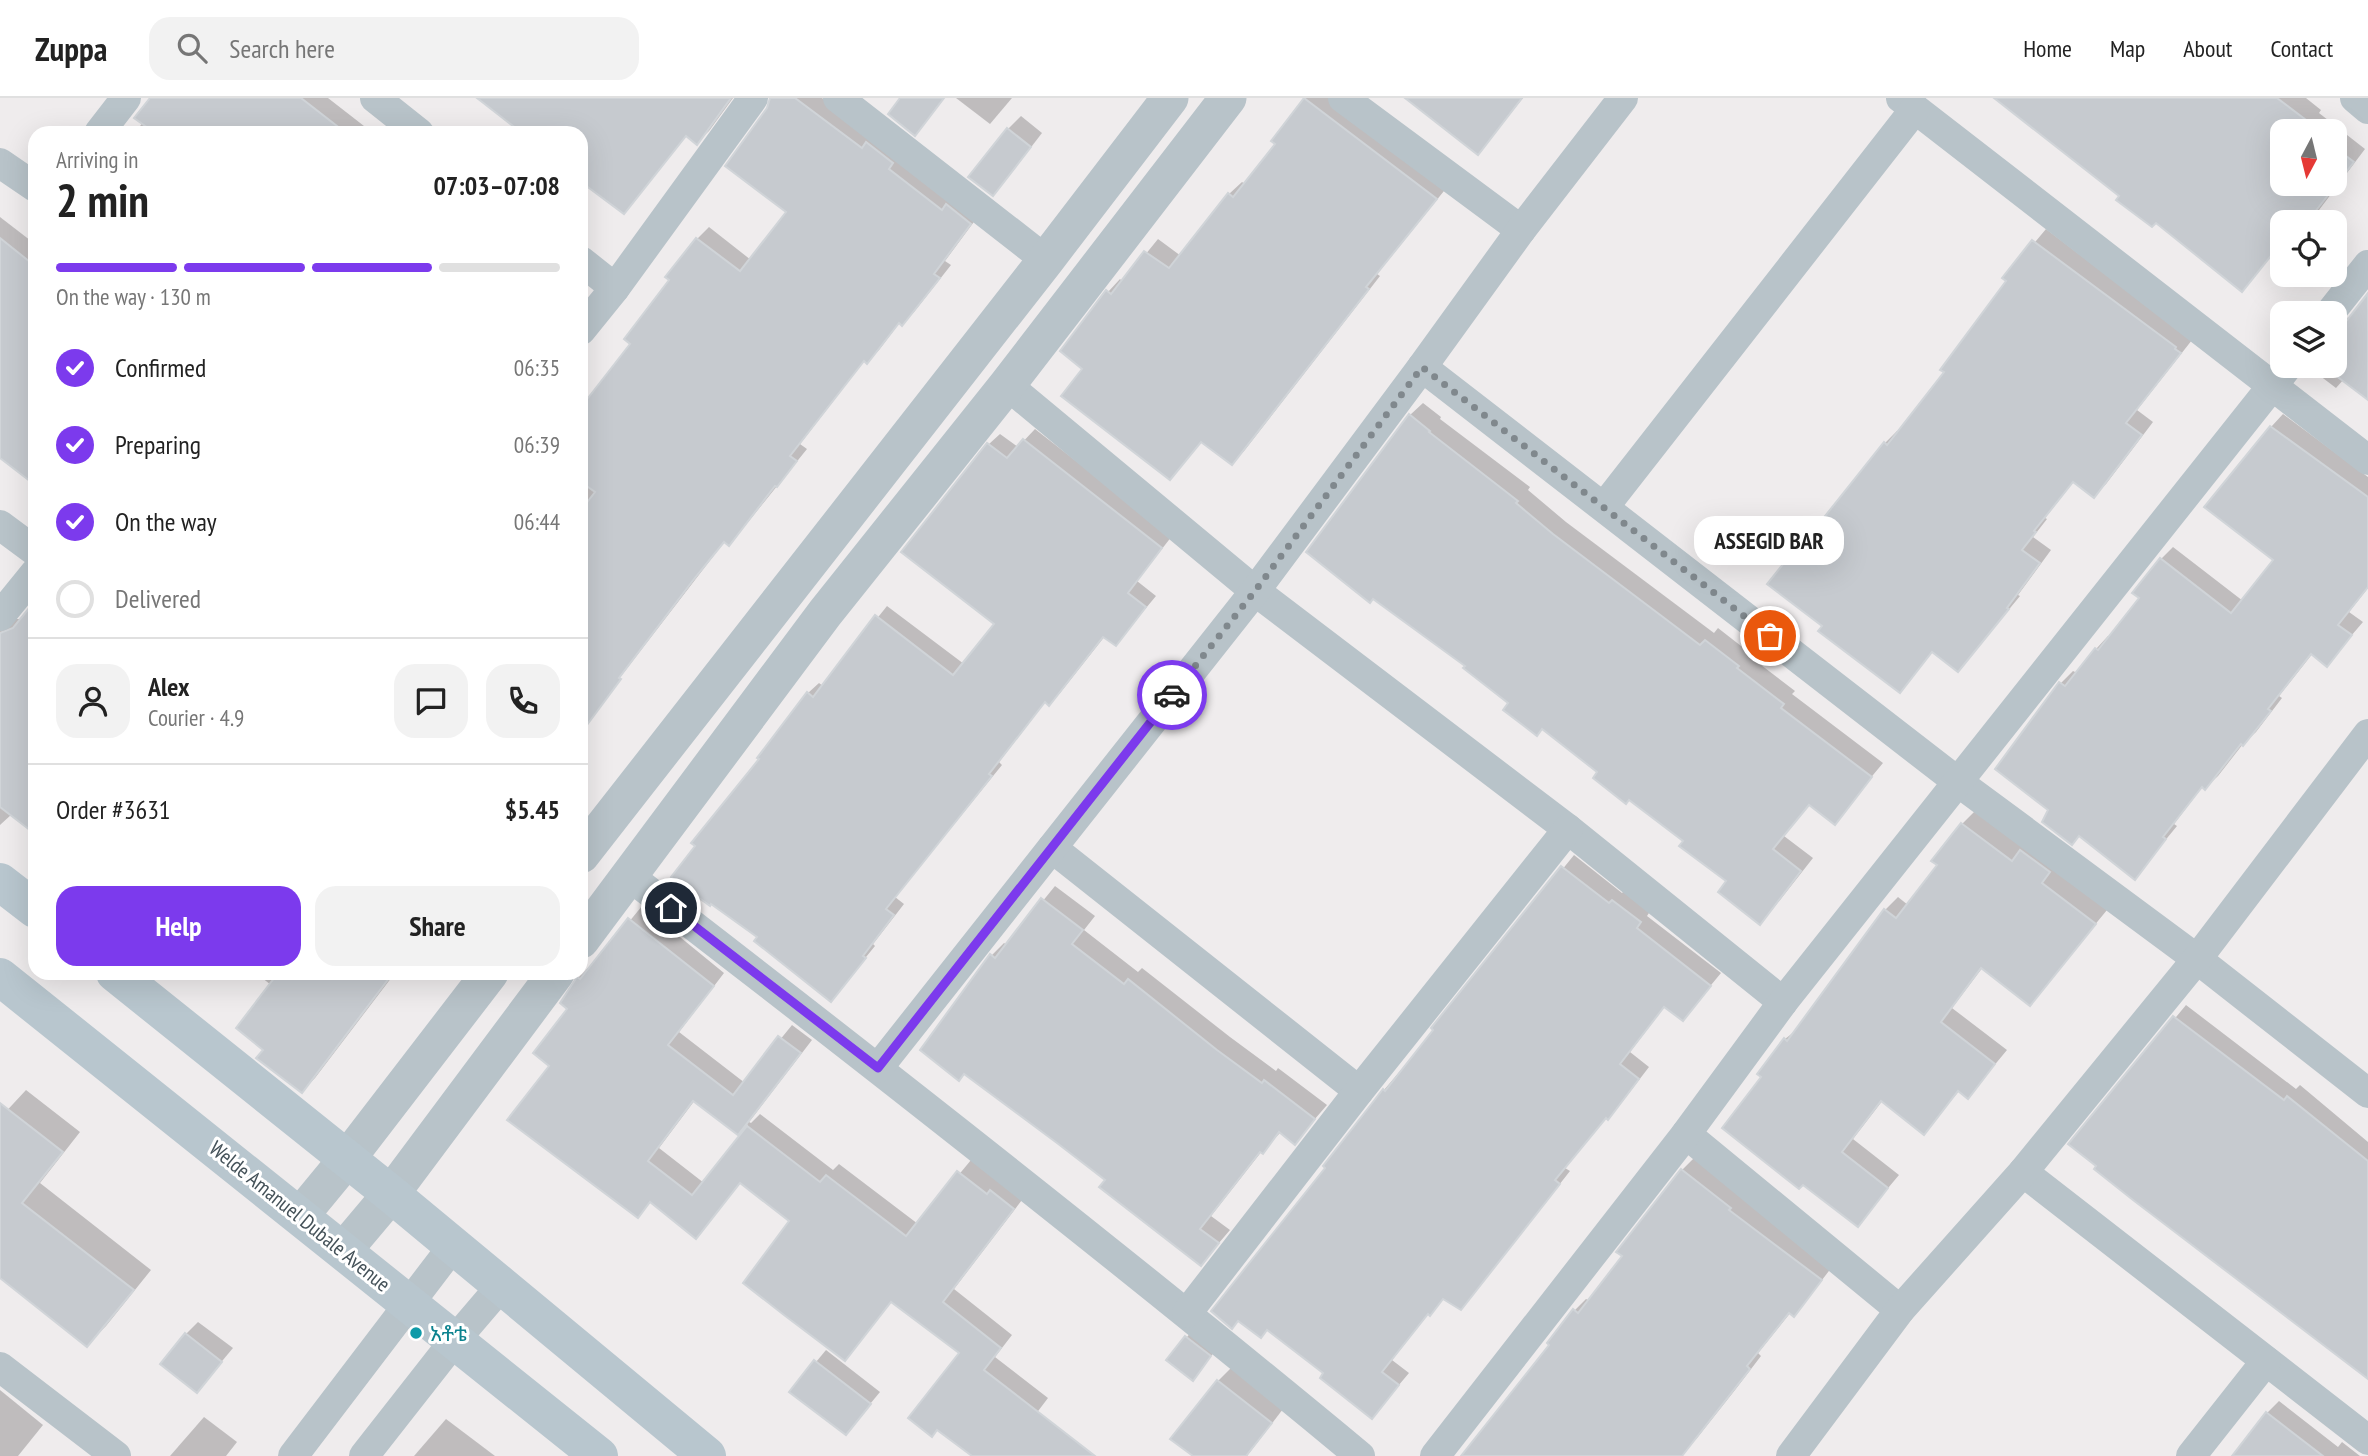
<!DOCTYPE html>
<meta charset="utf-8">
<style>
body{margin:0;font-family:"PT Sans Narrow","Noto Sans Ethiopic",sans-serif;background:#f2f2f2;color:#222;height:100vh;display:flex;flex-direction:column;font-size:26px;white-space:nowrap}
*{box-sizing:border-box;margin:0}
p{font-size:23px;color:#767676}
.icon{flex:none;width:38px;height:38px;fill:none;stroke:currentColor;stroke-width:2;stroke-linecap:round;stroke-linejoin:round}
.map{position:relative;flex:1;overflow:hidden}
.side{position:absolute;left:28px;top:28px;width:560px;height:854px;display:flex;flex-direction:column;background:#fff;border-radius:21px;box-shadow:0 7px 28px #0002}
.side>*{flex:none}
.needle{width:46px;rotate:187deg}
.controls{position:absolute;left:2270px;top:21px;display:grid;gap:14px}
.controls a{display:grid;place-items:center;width:77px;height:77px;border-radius:14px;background:#fff;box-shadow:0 7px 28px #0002;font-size:35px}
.pin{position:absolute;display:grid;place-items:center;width:60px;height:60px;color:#fff;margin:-30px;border:4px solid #fff;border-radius:50%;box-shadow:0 2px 7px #0007}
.courier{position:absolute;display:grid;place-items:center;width:70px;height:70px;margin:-35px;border:5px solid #7c3aed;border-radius:50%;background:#fff;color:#222;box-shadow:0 2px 9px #0007}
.bubble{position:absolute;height:49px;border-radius:21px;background:#fff;box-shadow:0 7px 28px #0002;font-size:23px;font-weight:700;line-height:49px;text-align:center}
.overview em{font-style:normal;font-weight:700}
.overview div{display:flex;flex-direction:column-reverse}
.overview{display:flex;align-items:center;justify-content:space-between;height:119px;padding:0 28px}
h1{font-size:46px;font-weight:700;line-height:52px}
.bar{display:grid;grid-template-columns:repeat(4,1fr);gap:10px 7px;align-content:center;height:84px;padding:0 28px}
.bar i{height:9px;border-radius:5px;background:#e0e0e0}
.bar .current{background:#7c3aed}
.bar p{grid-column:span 4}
.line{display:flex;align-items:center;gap:18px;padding:0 28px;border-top:2px solid #e0e0e0}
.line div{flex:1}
.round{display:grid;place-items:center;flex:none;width:74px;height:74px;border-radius:21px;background:#f2f2f2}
ol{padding:0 28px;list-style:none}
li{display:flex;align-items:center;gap:21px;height:77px}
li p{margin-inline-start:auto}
li .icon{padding:7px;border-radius:50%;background:#7c3aed;color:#fff;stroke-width:4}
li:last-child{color:#767676}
li i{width:38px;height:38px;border:4px solid #e0e0e0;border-radius:50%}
.primary-button{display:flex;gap:14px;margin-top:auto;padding:14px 28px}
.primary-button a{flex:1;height:80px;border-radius:21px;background:#7c3aed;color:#fff;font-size:28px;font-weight:700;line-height:80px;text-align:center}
.primary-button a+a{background:#f2f2f2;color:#222}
header{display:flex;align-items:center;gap:42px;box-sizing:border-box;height:98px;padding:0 35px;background:#fff;border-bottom:2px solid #e0e0e0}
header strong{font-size:33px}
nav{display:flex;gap:38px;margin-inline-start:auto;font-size:24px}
.search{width:490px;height:63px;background:#f2f2f2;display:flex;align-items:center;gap:18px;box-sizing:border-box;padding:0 24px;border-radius:21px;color:#767676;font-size:26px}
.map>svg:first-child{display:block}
.shadow{fill:#0003;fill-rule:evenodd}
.building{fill:#c6cacf;stroke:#d0d4d8;stroke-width:2}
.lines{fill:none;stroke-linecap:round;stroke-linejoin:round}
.minor{stroke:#b8c3c9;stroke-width:30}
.tertiary{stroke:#b8c3c9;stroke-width:37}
.secondary{stroke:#b8c6ce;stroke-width:38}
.done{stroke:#80888d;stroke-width:7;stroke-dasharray:0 12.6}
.route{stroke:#7c3aed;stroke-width:9}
.culture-dot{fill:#0f9aa8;stroke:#fff;stroke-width:2.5}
.labels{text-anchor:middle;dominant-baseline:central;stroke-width:6;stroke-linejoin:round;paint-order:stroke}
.street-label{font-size:21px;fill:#455259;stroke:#fff}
.culture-label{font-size:21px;fill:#0d838f;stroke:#fff;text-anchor:start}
</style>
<header>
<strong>Zuppa</strong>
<div class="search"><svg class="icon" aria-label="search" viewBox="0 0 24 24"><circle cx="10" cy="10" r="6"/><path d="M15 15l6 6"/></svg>Search here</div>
<nav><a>Home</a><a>Map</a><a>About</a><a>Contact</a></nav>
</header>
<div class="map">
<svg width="2368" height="1358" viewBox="0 0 2368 1358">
<rect width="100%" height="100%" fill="#efeced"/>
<g class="shadow">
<polygon points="152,0 328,0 373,35 135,35 143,24"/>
<polygon points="480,0 733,0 709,33 697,44 687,37 624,114 581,80 581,35 524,35"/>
<polygon points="772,0 822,0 874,39 982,113 945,163 951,167 914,214 902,226 900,224 879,252 867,264 865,262 800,346 807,351 740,434 729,446 725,443 618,582 581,574 581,307 588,300 590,301 633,245 697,141 709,129 751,162 788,114"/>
<polygon points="956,0 1012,0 990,26"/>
<polygon points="1306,0 1332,0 1448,88 1377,176 1380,178 1244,353 1232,365 1202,343 1170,380 1085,270 1108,194 1120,181 1123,184 1158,141 1181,158 1229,96 1242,84 1245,86 1277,45 1273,42"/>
<polygon points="1409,0 1523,0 1478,55"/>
<path d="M1997 0H2306L2321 12 2319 15 2365 51 2310 124H2282V145L2242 192ZM2282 33H2334V86H2282Z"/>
<polygon points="1021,18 1042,35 1005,83 993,96 1008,31"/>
<polygon points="0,119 35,146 35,369 0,358"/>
<polygon points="2046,131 2192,242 2137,312 2153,324 2106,386 2093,398 2074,383 2045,420 2047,421 2033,439 2051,452 2018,497 2020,498 1970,559 1958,572 1933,553 1900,593 1824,528 1797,451 1885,345 1897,333 1899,334 1946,274 2009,183 2005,180"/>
<polygon points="2368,198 2368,300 2344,281 2336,290 2307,268 2334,268 2334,221 2337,219 2350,220"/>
<polygon points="1423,305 1441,319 1440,321 1530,389 1528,392 1566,424 1714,535 1718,530 1750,555 1748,557 1795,593 1792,596 1883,665 1834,724 1810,706 1784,738 1813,760 1772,812 1760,824 1729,783 1685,743 1511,605 1410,317"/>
<polygon points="2283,316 2368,379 2368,490 2349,514 2363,524 2327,566 2313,555 2279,598 2282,600 2256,634 2243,646 2218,678 2205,690 2203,688 2174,726 2177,728 2135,779 1997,671 2061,585 2073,573 2077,575 2096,551 2108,538 2110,540 2141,499 2161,461 2173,449 2243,503 2276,462 2271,329"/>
<polygon points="1035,331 1172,438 1137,483 1156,498 1116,546 1105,538 1060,595 1049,606 1046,603 999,664 1002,667 895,799 904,806 873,846 875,848 831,902 759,839 761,661 808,595 819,585 823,588 887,508 964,566 996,525 989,346 1000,336 1018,349"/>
<polygon points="35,506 35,734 12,716 0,727 0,528 7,521 21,521"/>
<polygon points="1975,713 2107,812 2030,906 1983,869 1952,910 2007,952 1968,999 1960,992 1924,1034 1883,1002 1853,1041 1899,1077 1857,1127 1763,979 1785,941 1799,930 1885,812 1898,799 1908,807 1939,767 1962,726"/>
<polygon points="1574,757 1622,795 1625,792 1651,812 1647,818 1721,875 1683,921 1665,908 1630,954 1649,969 1619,1008 1607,1018 1565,1070 1570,1073 1472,1198 1461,1210 1445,1199 1429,1215 1392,1262 1409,1275 1372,1319 1326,1275 1327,1070 1384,992 1436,931 1434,930"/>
<polygon points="1055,788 1095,818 1084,832 1138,874 1142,870 1230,939 1276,973 1278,970 1327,1007 1295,1044 1281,1034 1262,1053 1211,1118 1230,1132 1201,1166 1107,1081 992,857 1004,845 1007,847"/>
<path d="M642 808 724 875 679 934 745 985 792 927 812 942 749 1024 751 1025 760 1016 833 1072 839 1066 918 1126 971 1062 1025 1098 954 1191 1012 1237 995 1259 1048 1300 1004 1358H975L961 1255 892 1203 845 1261 792 1123 741 1084 696 1138 652 1103 637 1118 552 968 578 880 590 868 592 869ZM695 1002 738 1035 747 1026 748 1028 704 1085 659 1050Z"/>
<polygon points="256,875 395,875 315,980 302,993 266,951 271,887"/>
<polygon points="2186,907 2296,991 2300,987 2368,1044 2368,1278 2071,1046"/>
<polygon points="26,992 80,1034 40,1085 151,1172 106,1228 87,1247 0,1178 0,1020"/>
<polygon points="1694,1060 1832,1169 1805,1204 1793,1216 1791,1214 1758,1255 1761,1258 1735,1292 1697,1340 1680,1358 1462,1358 1552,1247 1574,1213 1586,1201 1590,1203 1624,1158 1682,1072"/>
<polygon points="198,1224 233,1250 197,1293 186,1236"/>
<polygon points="1192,1233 1216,1252 1198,1274 1168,1262"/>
<polygon points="826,1252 880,1294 846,1335 792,1293"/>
<polygon points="1231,1270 1283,1311 1247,1358 1196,1358 1173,1341 1218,1283"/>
<polygon points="0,1292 43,1327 18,1358 0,1358"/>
<polygon points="2279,1303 2338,1349 2342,1344 2360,1358 2235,1358 2267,1315"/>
<polygon points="204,1319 237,1344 226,1358 170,1358"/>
<polygon points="446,1321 495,1358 414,1358"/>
</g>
<g class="building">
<polygon points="150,0 301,0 346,35 155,35 134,20"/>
<polygon points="477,0 731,0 697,47 686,38 624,116 581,84 581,35 522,35"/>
<polygon points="770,0 795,0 862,50 866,44 893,65 889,71 942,112 946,106 971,126 934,176 940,180 902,228 899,225 867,266 864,263 790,358 797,363 777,389 775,388 729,448 724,444 694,481 619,580 621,581 581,635 581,412 595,394 581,384 581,309 630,246 624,241 669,182 665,179 696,140 740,173 786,114 725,68 767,10"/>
<polygon points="900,0 944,0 915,38 888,16"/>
<polygon points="1304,0 1437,101 1366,189 1369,191 1232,367 1201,344 1170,382 1061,298 1082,271 1060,253 1106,192 1111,196 1144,153 1169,170 1228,95 1233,99 1275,46 1271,43"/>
<polygon points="1405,0 1522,0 1478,57"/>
<polygon points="1994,0 2277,0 2310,25 2308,28 2314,33 2282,33 2282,86 2334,86 2334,49 2354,64 2307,124 2282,124 2282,144 2242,194 2156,125 2152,129 2116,102 2119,98"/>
<polygon points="1007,30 1031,49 993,98 968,79"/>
<polygon points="0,140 35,168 35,387 0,360"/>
<polygon points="2032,142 2176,249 2175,251 2181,255 2126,325 2142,337 2094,400 2073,384 2034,433 2036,434 2022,452 2040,465 2007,510 2009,511 1958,574 1932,554 1900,595 1818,533 1822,528 1767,486 1796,450 1798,452 1884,344 1887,347 1944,274 1940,272 2006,183 2002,180"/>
<polygon points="2368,195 2368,302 2335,277 2334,268 2334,232 2344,226"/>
<polygon points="1409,316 1430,333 1429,334 1518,403 1516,405 1553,436 1700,547 1705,542 1739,568 1737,570 1784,606 1781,610 1872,679 1835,727 1809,707 1773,751 1801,773 1760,827 1718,794 1726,783 1679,748 1683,743 1629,702 1626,706 1593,680 1597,674 1542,631 1537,638 1503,612 1508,605 1463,570 1465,568 1373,501 1370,505 1306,454"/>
<polygon points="2270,328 2368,399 2368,489 2338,527 2352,537 2327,569 2311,556 2268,611 2271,613 2243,648 2241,646 2205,692 2202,689 2163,739 2166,741 2135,782 2079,738 2072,747 2042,724 2048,712 1995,671 2059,584 2065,588 2095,550 2098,552 2139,500 2132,495 2160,460 2231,515 2273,462 2204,409"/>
<polygon points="1023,341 1162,450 1128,495 1146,509 1116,548 1103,539 1049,608 1045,604 989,676 992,678 886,811 894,817 863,858 866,860 831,904 754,843 757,839 711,806 710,808 671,779 695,748 691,745 759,661 757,660 807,594 813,599 875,517 953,577 994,526 901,454 987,345 1007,360"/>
<polygon points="30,509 35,513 35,736 0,709 0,535 13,530"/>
<polygon points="1961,725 2012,763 2020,752 2050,774 2042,785 2096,826 2030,908 1981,870 1941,924 1995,966 1968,1001 1958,993 1924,1037 1881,1003 1842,1054 1888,1090 1858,1129 1803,1087 1799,1091 1722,1030 1761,979 1757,976 1784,940 1787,943 1884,811 1896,820 1937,767 1931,763"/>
<polygon points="1561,768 1609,805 1612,802 1641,824 1637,830 1711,888 1683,923 1664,909 1620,966 1639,981 1608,1022 1606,1020 1555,1082 1560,1086 1461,1212 1443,1201 1430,1218 1428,1216 1382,1274 1399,1287 1372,1321 1320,1280 1323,1275 1267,1232 1261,1240 1238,1223 1232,1231 1211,1213 1325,1070 1323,1068 1373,1004 1383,991 1385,993 1433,932 1431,930"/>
<polygon points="1041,800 1083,832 1072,846 1124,886 1128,881 1217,952 1262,985 1264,982 1315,1021 1295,1047 1279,1034 1263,1056 1260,1054 1200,1131 1219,1145 1201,1168 1099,1089 1105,1082 1057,1045 964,976 959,983 920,952 990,856 995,860"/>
<polygon points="628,820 714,888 668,947 733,997 778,938 801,955 738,1037 693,1003 648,1063 692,1097 747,1028 820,1084 826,1077 906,1138 957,1073 987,1096 990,1092 1014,1111 943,1204 1001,1250 984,1272 1095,1358 972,1358 937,1332 932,1339 908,1320 959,1255 891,1204 845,1263 784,1217 743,1185 789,1123 740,1085 696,1141 650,1104 638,1120 507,1022 549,968 533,955 567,911 560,905 577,879 580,881"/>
<polygon points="278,875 393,875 302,995 256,960 263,952 236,930"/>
<polygon points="2173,918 2284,1002 2287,998 2368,1063 2368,1281 2133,1102 2094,1071 2096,1068 2068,1046"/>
<polygon points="0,1005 63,1054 22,1105 134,1192 87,1249 0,1180"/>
<polygon points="1681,1071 1731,1110 1729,1112 1822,1182 1794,1219 1789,1215 1747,1268 1750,1271 1682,1358 1461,1358 1549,1247 1547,1245 1573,1211 1578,1215 1622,1158 1616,1154"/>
<polygon points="185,1235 222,1264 197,1295 160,1266"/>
<polygon points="1185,1238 1211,1258 1193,1283 1166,1262"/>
<polygon points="814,1262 871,1306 846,1337 789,1294"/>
<polygon points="1217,1282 1272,1325 1246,1358 1193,1358 1170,1341"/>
<polygon points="2266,1314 2323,1358 2232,1358"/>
</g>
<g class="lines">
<g class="minor">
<polyline points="375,0 419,35"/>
<polyline points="838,0 1046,162"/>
<polyline points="1343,0 1521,132"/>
<polyline points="1901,0 2368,362"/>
<polyline points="2355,0 2368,11"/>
<polyline points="99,35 126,0"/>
<polyline points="0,65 35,89"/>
<polyline points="581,163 615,190"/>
<polyline points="2330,215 2368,167"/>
<polyline points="581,232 615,190 753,0"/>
<polyline points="1422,269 1958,684 2197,861 2368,995"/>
<polyline points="1007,287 1255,493 1568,731 1783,904"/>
<polyline points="1604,409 1915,11"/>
<polyline points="0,427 35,453"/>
<polyline points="0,518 35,475"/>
<polyline points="1052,750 1359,993"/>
<path d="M629 778C876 968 1120 1159 1360 1358"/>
<polyline points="878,970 1255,493 1422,269 1521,132 1623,0"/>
<polyline points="1686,1036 1900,1212"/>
<polyline points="2023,1074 2368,1342"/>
<polyline points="1187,1215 1359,993 1568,731"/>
<polyline points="0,1269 116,1358"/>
<polyline points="293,1358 453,1148"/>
<polyline points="364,1358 455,1242 502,1187"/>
<polyline points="1435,1358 1686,1036 1783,904 2288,268"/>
<polyline points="1791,1358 1900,1212 2023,1074 2197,861 2368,636"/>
<polyline points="2191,1358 2266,1263"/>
</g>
<g class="tertiary">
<polyline points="581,757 1046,162 1170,0"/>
<polyline points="581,842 825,515 1007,287 1228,0"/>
<polyline points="300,1118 347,1061 490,875"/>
<polyline points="343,1153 391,1096 556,875"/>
</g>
<g class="secondary">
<polyline points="0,784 35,811"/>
<polyline points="115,875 391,1096 707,1358"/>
<polyline points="0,879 599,1358"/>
</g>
</g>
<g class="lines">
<polyline class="done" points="1172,597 1255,493 1422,269 1770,538"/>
<polyline class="route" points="671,810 878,970 1172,597"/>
</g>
<circle class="culture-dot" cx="416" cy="1235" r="7"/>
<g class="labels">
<g class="street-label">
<text transform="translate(300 1118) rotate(39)">Welde Amanuel Dubale Avenue</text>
</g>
<g class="culture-label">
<text x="430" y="1235">አቶቴ</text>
</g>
</g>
</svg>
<div class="controls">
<a><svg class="needle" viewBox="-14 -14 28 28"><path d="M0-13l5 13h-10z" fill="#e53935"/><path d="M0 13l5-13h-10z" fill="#767676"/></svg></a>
<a><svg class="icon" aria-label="locate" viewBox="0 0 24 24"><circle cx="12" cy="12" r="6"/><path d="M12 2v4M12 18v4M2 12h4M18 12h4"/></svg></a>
<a><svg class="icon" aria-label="layers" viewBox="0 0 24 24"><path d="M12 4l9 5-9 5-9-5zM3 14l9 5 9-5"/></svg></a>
</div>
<div class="pin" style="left:1770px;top:538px;background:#ea580c"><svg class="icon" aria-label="bag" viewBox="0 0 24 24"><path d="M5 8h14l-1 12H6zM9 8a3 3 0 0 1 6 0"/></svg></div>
<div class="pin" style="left:671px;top:810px;background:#1f2937"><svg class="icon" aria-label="home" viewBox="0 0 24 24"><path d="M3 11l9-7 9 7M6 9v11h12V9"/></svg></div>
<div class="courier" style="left:1172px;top:597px"><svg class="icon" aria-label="car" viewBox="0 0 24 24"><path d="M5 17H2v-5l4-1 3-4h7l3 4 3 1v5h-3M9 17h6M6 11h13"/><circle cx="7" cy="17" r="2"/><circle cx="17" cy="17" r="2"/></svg></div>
<div class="bubble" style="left:1694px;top:418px;width:150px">ASSEGID BAR</div>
<section class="side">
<div class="overview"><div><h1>2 min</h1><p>Arriving in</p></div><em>07:03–07:08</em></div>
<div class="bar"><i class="current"></i><i class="current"></i><i class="current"></i><i></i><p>On the way · 130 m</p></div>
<ol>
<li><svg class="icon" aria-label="check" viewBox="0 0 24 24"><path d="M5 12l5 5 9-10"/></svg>Confirmed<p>06:35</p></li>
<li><svg class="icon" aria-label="check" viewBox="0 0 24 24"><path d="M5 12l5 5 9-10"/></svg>Preparing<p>06:39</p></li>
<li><svg class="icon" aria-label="check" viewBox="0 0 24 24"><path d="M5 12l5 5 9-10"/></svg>On the way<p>06:44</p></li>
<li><i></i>Delivered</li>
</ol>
<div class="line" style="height:126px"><a class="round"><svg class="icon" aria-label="person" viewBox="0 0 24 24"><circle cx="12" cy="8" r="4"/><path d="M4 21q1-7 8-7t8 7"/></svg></a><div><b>Alex</b><p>Courier · 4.9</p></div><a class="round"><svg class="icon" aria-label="chat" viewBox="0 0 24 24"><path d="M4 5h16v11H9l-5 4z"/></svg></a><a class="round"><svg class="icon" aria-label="phone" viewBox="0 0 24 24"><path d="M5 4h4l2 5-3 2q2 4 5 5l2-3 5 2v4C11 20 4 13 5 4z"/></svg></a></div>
<div class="line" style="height:91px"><div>Order #3631</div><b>$5.45</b></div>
<div class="primary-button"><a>Help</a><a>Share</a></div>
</section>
</div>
